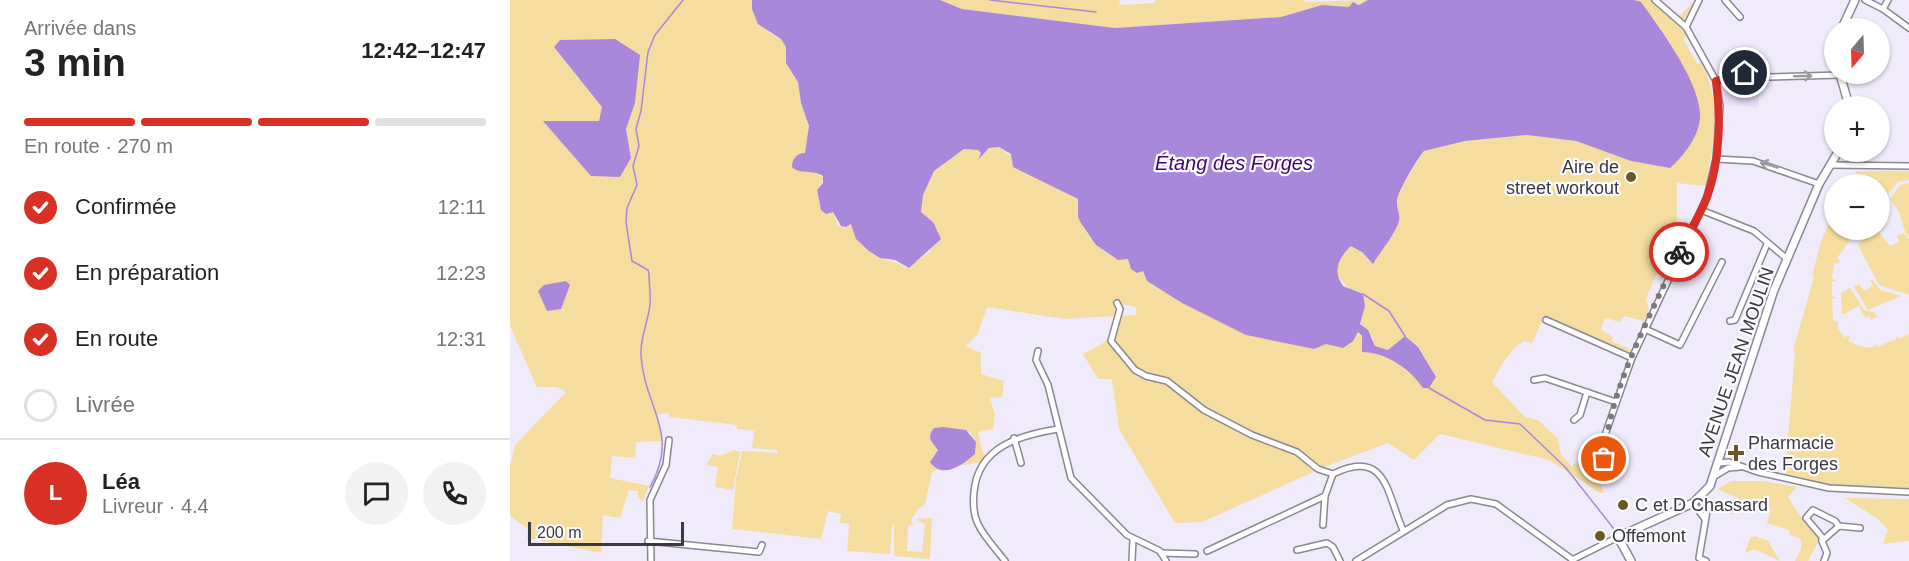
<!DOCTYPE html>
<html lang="fr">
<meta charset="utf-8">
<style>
body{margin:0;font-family:Helvetica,sans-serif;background:#f2f2f2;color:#222;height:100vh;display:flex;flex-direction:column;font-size:22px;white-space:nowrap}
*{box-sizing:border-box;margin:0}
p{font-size:20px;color:#767676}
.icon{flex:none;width:33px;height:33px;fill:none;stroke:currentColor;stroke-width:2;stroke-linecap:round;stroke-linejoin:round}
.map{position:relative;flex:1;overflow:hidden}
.sheet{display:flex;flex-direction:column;background:#fff;width:510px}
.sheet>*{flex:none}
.needle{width:39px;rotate:199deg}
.buttons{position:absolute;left:1314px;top:18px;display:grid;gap:12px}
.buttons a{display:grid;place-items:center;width:66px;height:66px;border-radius:50%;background:#fff;box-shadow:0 2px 4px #0004;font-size:30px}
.scale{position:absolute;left:18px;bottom:15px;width:156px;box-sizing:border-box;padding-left:6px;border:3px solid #3b393f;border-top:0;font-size:16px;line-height:21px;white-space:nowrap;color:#3b393f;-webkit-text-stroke:4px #fcfbfe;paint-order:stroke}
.pin{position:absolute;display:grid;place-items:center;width:51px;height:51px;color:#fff;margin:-26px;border:3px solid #fff;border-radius:50%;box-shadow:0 2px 6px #0007}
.courier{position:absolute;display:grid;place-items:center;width:60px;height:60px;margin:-30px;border:4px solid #d93025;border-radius:50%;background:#fff;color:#222;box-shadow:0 2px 8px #0007}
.overview em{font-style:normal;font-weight:700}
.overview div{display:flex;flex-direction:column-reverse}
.overview{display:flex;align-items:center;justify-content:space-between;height:102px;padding:0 24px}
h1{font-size:39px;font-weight:700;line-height:45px}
.bar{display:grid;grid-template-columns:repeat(4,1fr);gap:9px 6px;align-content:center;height:72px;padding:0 24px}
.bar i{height:8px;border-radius:4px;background:#e0e0e0}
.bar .on{background:#d93025}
.bar p{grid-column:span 4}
.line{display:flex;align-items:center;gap:15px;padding:0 24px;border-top:2px solid #e0e0e0}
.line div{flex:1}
.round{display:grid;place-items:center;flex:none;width:63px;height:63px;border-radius:32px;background:#f2f2f2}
ol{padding:0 24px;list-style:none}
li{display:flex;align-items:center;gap:18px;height:66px}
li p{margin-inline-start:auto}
li .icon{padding:6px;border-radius:50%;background:#d93025;color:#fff;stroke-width:4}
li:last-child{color:#767676}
li i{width:33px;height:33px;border:3px solid #e0e0e0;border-radius:50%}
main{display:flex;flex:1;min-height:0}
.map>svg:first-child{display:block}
.built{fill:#e6dff5}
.green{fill:#f4dd9f;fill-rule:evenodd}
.water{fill:#a988db}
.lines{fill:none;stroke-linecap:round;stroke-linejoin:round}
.stream{stroke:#a988db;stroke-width:1.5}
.minor-casing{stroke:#8b8694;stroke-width:8}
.major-casing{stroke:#8b8694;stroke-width:10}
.minor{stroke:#fff;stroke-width:5}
.major{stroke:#fff;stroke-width:7}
.oneway{stroke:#9d9c9f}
.done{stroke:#7a7781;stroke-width:6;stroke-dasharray:0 10.8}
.route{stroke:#d93025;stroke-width:8}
.poi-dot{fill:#695725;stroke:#fcfbfe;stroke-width:2}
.labels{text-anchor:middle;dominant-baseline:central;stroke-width:4.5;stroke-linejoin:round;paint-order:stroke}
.poi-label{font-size:18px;fill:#3b393f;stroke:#fcfbfe;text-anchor:start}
.street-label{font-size:18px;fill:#3b393f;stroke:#fcfbfe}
.water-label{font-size:20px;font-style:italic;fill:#3f076e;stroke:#fcfbfe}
</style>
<main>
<section class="sheet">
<div class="overview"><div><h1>3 min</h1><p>Arrivée dans</p></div><em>12:42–12:47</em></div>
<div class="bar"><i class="on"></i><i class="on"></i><i class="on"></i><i></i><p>En route · 270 m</p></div>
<ol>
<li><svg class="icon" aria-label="check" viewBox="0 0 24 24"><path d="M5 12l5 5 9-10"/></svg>Confirmée<p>12:11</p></li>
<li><svg class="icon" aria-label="check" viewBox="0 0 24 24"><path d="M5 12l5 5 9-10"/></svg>En préparation<p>12:23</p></li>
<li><svg class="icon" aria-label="check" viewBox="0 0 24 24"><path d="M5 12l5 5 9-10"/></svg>En route<p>12:31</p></li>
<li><i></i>Livrée</li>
</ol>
<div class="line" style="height:108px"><b class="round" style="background:#d93025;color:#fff">L</b><div><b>Léa</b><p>Livreur · 4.4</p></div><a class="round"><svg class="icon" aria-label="chat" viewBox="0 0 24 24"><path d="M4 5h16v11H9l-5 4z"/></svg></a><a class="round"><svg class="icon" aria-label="phone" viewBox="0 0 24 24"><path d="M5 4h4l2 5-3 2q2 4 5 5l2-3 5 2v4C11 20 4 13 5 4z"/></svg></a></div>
</section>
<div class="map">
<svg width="1399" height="561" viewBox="0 0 1399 561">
<rect width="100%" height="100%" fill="#f0ebfb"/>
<polygon class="built" points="1236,77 1249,79 1249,107 1214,105 1214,85"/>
<g class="green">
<path d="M0 0H242V9L260 33 271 39 276 47V63L288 82 291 103 299 127 295 170 307 172 314 179 307 190 310 206 323 212 328 225 336 227 341 224C350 239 357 252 374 259 383 263 388 261 396 268L419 252 423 222 411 212 413 195 424 171 454 149 467 150 471 153 469 159 480 148 489 147 498 154 502 153 504 167 568 199C568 207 567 214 571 222 578 237 599 263 618 259L622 270 633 271 637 281 672 303 736 334 803 349 847 332 865 352 888 362 897 372 926 377 908 347 895 336 878 350 865 346 863 338 850 324 855 306 853 297C828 283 815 269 842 245L852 252 863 263C872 249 882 239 888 224 892 215 886 209 887 201 888 193 907 160 914 151L955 141 1017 135 1066 141 1121 161 1160 168 1182 86 1131 2 1124 0C1154 0 1146 0 1169 16L1183 3 1170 27 1177 36 1173 38 1187 64 1191 63C1213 100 1203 145 1196 186L1167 183V232L1172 235 1167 246 1160 244 1156 251 1136 299 1139 309 1134 321 1114 316 1110 322 1095 318 1091 330 1103 337 1102 341 1122 350 1120 352 1034 317 1022 343 1014 341C998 351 991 366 982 382L1015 417 1028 420 1048 439 1051 455 1062 466 1067 462 1089 479 1093 492 1090 493 1039 460 930 434 904 460 878 443 817 466 692 522 665 523 609 429 602 379H588L573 354 592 344 609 327 610 316 626 315V307L611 304 606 316 555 319 477 307 468 334 456 346 471 353V374L494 381 492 397 480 398 485 415 483 429 468 432 472 450 475 455 470 462 449 466 465 454 466 442 459 431 428 427 421 432V442L428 450 425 455V468L429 469 422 472 415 504 408 509 401 520 403 525 398 526 397 551 412 552 415 524 405 519 422 518 420 559 384 556V524L382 526 380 554 337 551 339 524 330 523 331 514 318 511 311 539 222 529 226 479 232 451 267 453V450L242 448 244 431 227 429V425L160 417 158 413 148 415 153 441 126 442 125 458 102 456 100 478 139 486 133 501 128 498V491L119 490 110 518 93 515 91 553 17 538 18 529 0 516V466L5 445 56 392 47 387H27L0 326ZM44 47 125 103 116 129 121 158 34 121H89L92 106Z"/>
<polygon points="430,0 610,0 609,4 612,5 645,3 645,0 795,0 793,2 858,0 849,5 847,2 839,7 812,5 771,17 605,28 452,9"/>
<polygon points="1347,171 1399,171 1399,180 1388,182 1376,197 1372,195 1370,199 1370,184 1338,184"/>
<polygon points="1399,183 1399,237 1396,235 1389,212 1380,199 1390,185"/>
<path d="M1324 212V230H1347L1327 258 1330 260 1328 264 1324 263 1322 278 1326 281H1322V296L1327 298 1322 299 1323 319 1325 322 1328 320V329L1335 338 1338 335 1340 338 1338 340C1345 346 1355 348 1364 347L1366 343 1367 347 1386 339 1387 335 1389 339 1399 334V491L1318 486 1275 476 1285 351H1283L1304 277 1302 276 1311 241Z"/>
<polygon points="1360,230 1367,230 1380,246 1389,242 1387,236 1393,233 1399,239 1399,295 1369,285 1348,245"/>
<polygon points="1362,279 1370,290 1391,296 1358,310 1344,287 1349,284 1354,291 1363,286 1360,280"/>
<polygon points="1340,288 1354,310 1364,312 1367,317 1361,320 1359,316 1355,318 1349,306 1332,315 1331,293"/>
<polygon points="224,450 230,452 223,490 205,487 208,467 196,465 203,454 210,456"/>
<polygon points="1221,481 1253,481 1287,487 1278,497 1294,522 1310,538 1298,561 1285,561 1291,549 1291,539 1280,535 1279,530 1257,523 1261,509 1244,503 1240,508 1232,505 1221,511 1224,515 1220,514 1220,506 1225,505 1228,498 1207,489"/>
<polygon points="1335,498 1399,499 1399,541 1373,544 1378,530 1368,519"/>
<polygon points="1245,536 1258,541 1270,561 1244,549 1235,553 1240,538"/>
</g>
<g class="water">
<path d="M242 0H430L452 9 605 28 771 17 812 5 839 7 843 2 849 5 858 0H1124L1131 2C1151 30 1187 78 1190 112 1192 133 1174 156 1160 168L1121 161 1066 141 1017 135 955 141 914 151C907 159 887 193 887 201 886 209 892 215 888 224 882 239 872 249 863 264L852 252 841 246C829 257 822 271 833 286L853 294 855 306 850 324 858 330 865 346 878 350 895 336 908 347 926 377 919 388H913C900 369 876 352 852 352V336L848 332 843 341 833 348 816 344 804 349 736 335 672 303 637 281 633 271 627 273 621 269 618 259 608 260 586 245 571 223 568 217V199L503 167 501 154 489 147 479 148 468 160 471 153 468 150 454 149 424 171 413 195 411 212 423 222 431 239 399 268 385 260 370 258 359 251 346 239 341 224 336 227 331 226 323 212 316 214 311 210 307 190 313 183V176C303 169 290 175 282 167 282 159 287 153 295 153L299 126 291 103 288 82 276 63V47L271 39 248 24 242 9Z"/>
<polygon points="105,39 130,55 125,103 116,129 121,158 110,177 81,176 33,121 89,121 92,107 44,47 50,40"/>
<polygon points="56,281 60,285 51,309 37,311 28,291 34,285"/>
<path d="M433 427 456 430 466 442 465 454C452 465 433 480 420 462L428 450C422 442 416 438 424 428Z"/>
</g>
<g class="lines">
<g class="stream">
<polyline points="480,0 586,12"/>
<polyline points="853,294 879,311 895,336"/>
<polyline points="919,388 975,420 1010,424 1056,468 1104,529"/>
<path d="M140 487C171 432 134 408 131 355 130 338 138 322 140 305 141 294 139 284 139 273L138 270 122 261 116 222 117 208 127 185 123 166 129 146 126 129 131 111 138 52 145 35 173 0"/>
</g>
<g class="minor-casing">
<g id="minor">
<polyline points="1215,0 1230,17"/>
<polyline points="1355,0 1373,9 1399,28"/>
<polyline points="1373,9 1378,0"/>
<polyline points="1176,27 1189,0"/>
<polyline points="1206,81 1235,73 1261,77 1330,75"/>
<polyline points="1206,159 1243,161 1309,184"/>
<polyline points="1321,165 1399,166"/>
<polyline points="1191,210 1244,231 1277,259"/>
<path d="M607 303 610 309 601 341 625 370 636 376 657 381 694 410 742 435 787 452 808 469 823 474C877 447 877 495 893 530"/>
<polyline points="1036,320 1122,358"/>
<polyline points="1220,321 1225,320 1257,244"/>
<polyline points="1135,329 1170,345 1212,262"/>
<polyline points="528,351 526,360 538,385 561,478 617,535 650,551 656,561"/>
<polyline points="1024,380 1035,378 1106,402"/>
<polyline points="1064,420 1070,415 1077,392"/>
<polyline points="504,438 511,463"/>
<polyline points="1094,459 1096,432 1122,358 1197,197 1206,159 1210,106 1206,81 1176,27 1145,0"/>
<polyline points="1209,463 1219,462 1248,472 1319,488 1399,492"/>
<polyline points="1203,477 1218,468 1230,467"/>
<polyline points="1190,497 1197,511 1189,558 1196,561"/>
<polyline points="1183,503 1195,519"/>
<polyline points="813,525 815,496"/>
<polyline points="138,541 249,552 252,545"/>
<polyline points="1312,541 1312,537 1296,518 1303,510 1325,521 1329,526"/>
<polyline points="787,550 817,543 823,547 830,561"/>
<polyline points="697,551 815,496 823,474"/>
<polyline points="651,553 685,554"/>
<polyline points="1062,560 1108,537"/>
<polyline points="141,561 140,500 156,465 159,440"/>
<path d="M495 561C486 549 474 537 468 524 463 514 463 502 464 492 468 446 511 435 548 429"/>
<polyline points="622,561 623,539"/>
<polyline points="846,561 937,505 961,499 986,504 1063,560"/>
<polyline points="1314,561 1317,553 1312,541 1329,526 1350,528"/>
</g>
</g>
<g class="major-casing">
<g id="major">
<polyline points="1332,28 1345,0"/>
<polyline points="1330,74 1339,106"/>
<polyline points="1121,561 1108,537 1183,503 1200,486 1264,290 1309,184 1328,152"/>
</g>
</g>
<use href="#minor" class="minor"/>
<use href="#major" class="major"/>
</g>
<defs><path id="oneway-shaft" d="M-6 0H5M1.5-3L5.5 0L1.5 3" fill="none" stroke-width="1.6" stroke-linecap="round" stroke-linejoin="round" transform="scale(1.5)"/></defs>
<g class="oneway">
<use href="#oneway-shaft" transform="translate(1293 76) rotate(-2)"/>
<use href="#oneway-shaft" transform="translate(1259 165) rotate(-164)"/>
</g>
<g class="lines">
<path class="done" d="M1094 459C1099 388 1141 316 1169 252"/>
<path class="route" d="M1169 252C1178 234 1190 216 1197 197 1210 162 1211 118 1206 81L1235 73"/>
</g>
<g class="poi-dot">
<circle cx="1121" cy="177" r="6"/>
<path d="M1223 444h6v6h6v6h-6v6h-6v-6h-6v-6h6z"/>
<circle cx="1113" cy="505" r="6"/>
<circle cx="1090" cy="536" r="6"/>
</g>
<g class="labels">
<g class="poi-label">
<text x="1109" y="167" text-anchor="end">Aire de<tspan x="1109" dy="21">street workout</tspan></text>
<text x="1238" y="443">Pharmacie<tspan x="1238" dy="21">des Forges</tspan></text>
<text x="1125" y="505">C et D Chassard</text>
<text x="1102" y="536">Offemont</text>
</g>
<g class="street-label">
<text transform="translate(1226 362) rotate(-71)">AVENUE JEAN MOULIN</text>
</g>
<g class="water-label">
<text x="724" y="163">Étang des Forges</text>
</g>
</g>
</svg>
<div class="buttons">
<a><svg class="needle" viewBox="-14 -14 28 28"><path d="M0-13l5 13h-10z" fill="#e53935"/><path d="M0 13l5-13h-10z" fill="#767676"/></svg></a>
<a>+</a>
<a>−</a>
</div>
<div class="scale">200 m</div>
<div class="pin" style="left:1094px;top:459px;background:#ea580c"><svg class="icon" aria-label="bag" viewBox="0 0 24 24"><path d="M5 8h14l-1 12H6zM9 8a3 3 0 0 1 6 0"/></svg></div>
<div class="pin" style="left:1235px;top:73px;background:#1f2937"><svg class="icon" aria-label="home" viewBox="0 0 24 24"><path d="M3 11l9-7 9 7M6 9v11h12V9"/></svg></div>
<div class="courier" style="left:1169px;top:252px"><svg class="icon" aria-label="bike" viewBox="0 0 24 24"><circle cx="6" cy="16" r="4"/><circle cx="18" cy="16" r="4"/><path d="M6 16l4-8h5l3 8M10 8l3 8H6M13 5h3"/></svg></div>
</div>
</main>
